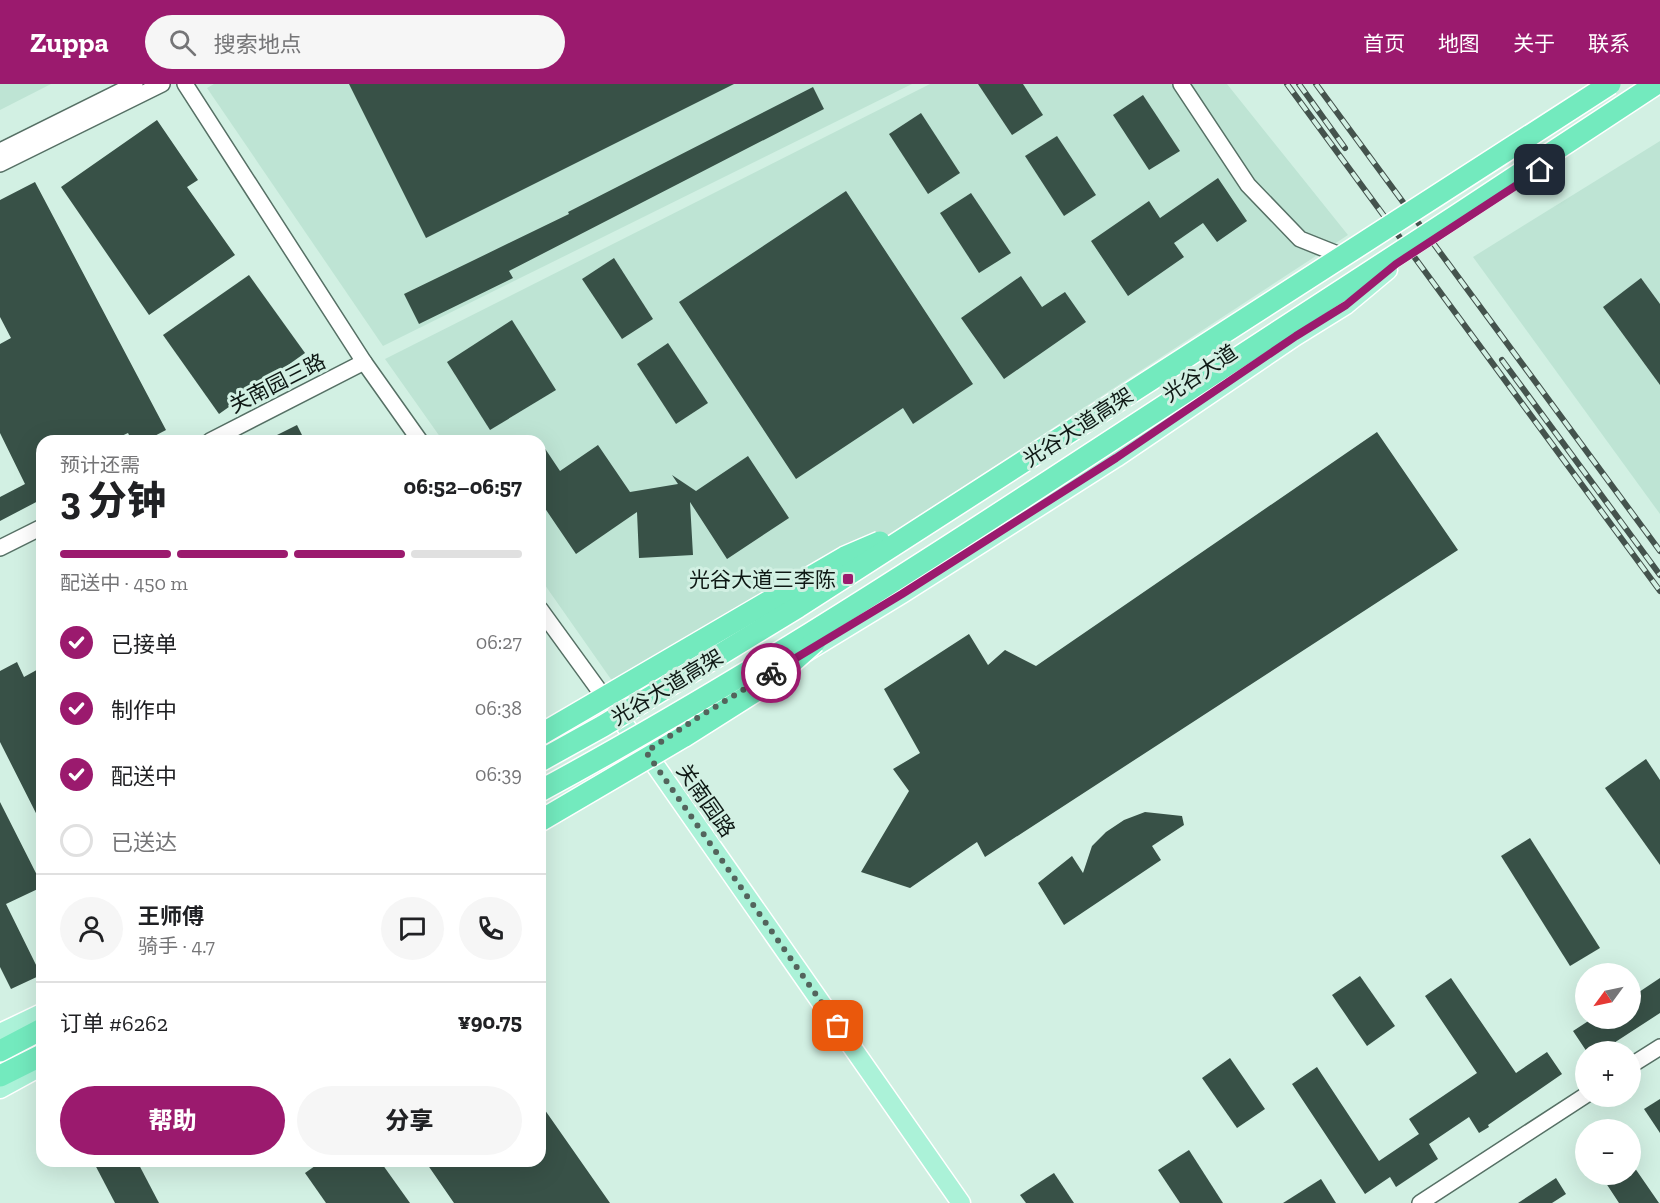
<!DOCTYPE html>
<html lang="zh">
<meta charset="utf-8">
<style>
body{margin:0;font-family:"Zilla Slab","Noto Sans SC",serif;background:#f6f6f6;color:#202124;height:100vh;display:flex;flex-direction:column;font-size:22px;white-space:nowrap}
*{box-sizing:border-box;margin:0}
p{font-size:20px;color:#757577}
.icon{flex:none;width:33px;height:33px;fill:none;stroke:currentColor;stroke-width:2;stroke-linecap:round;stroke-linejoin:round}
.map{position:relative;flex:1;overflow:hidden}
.side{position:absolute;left:36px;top:351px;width:510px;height:732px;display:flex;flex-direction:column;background:#fff;border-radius:18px;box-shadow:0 6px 24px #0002}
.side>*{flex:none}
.needle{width:39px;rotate:237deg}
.fabs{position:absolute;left:1575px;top:879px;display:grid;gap:12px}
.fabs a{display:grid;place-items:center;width:66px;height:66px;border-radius:50%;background:#fff;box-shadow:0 6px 24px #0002;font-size:30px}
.pin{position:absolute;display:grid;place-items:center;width:51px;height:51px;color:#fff;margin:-26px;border-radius:12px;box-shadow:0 3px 9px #0006}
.courier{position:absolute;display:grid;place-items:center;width:60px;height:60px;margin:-30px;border:4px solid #9b1a6e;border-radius:50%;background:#fff;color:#222;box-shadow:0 2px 8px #0007}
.summary em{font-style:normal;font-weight:800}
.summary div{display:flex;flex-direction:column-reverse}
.summary{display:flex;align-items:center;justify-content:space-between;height:102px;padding:0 24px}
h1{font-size:39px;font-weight:800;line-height:45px}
.bar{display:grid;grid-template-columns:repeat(4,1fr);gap:9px 6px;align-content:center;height:72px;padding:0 24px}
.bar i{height:8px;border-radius:4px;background:#e0e0e0}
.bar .current{background:#9b1a6e}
.bar p{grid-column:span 4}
.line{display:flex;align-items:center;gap:15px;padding:0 24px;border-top:2px solid #e0e0e0}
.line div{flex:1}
.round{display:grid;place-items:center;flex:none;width:63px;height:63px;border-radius:32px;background:#f6f6f6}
ol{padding:0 24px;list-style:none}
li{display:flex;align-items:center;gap:18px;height:66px}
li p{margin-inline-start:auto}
li .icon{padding:6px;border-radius:50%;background:#9b1a6e;color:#fff;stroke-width:4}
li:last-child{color:#757577}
li i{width:33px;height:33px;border:3px solid #e0e0e0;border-radius:50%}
.action{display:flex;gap:12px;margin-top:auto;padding:12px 24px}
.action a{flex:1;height:69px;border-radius:36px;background:#9b1a6e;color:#fff;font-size:24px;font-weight:800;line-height:69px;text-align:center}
.action a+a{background:#f6f6f6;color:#202124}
header{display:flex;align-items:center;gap:36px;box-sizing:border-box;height:84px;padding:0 30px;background:#9b1a6e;color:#fff}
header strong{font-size:28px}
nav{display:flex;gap:33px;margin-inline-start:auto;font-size:21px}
.search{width:420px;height:54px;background:#f6f6f6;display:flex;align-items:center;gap:15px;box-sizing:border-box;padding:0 21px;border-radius:33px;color:#757577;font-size:22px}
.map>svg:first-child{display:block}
.built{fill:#bee4d4}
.building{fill:#385147}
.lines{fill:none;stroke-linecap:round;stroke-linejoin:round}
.minor-casing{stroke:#567065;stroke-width:18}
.major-casing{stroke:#fff;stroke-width:21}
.highway-casing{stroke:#fff;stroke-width:24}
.minor{stroke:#fff;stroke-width:15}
.major{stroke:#abf2d8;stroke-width:18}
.highway{stroke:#73eabe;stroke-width:21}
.rail-casing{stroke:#44534d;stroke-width:6}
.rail{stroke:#d2f0e3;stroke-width:4;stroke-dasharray:11;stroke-linecap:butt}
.highway-bridge-casing{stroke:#fff;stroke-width:24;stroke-linecap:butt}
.highway-bridge{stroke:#73eabe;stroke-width:21}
.done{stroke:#53645c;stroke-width:6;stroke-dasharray:0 10.8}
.route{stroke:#9b1a6e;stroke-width:8}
.poi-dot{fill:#9b1a6e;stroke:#d2f0e3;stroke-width:2}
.labels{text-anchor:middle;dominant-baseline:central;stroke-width:6;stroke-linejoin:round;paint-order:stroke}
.street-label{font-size:21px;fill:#0e1814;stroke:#d2f0e3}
.poi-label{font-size:21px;fill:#0e1814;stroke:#d2f0e3;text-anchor:end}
</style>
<header>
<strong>Zuppa</strong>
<div class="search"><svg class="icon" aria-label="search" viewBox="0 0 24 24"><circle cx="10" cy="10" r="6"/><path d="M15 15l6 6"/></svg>搜索地点</div>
<nav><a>首页</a><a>地图</a><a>关于</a><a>联系</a></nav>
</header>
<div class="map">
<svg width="1660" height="1119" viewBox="0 0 1660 1119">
<rect width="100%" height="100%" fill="#d2f0e3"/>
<g class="built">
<polygon points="0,0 51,0 0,26"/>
<polygon points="214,0 912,0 383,262 207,4"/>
<polygon points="930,0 1227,0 1348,151 629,621 540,494 540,357 443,357 385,275"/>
<polygon points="1660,57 1660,430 1473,173"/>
</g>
<g class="building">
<polygon points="349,0 734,0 426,154"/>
<polygon points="978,0 1023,0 1043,31 1012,51"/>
<polygon points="813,3 824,25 509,187 513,194 419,240 404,210 569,130 568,128"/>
<polygon points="1143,11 1180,67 1149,86 1113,31"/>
<polygon points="921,29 960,89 928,110 889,50"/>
<polygon points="157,36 198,96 187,103 235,171 149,231 61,103"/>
<polygon points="1057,52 1096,111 1064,132 1025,72"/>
<polygon points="1218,94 1247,137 1217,158 1203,139 1174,159 1184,173 1128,212 1091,157 1149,117 1160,134"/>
<polygon points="35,98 166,346 145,357 132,357 128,349 111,357 42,357 42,415 0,437 0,413 25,400 0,349 0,260 11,254 0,233 0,116"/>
<polygon points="846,107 973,300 913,340 903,324 796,395 679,218"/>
<polygon points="971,109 1011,169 979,189 940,129"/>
<polygon points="614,174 653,235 622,255 582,195"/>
<polygon points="249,191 305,269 219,330 163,251"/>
<polygon points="1021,192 1042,223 1065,208 1086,238 1004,295 961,234"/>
<polygon points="1641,194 1660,220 1660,301 1603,223"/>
<polygon points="512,236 556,306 490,346 447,278"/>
<polygon points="668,259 708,319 676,340 637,280"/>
<polygon points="297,341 305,357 265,357"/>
<polygon points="1377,348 1458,466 985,773 977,758 910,804 861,788 909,707 893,685 920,669 884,605 969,550 988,581 1005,566 1036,582"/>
<polygon points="540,357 560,387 598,361 630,408 678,400 672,391 696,407 748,372 789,434 727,475 690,418 693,471 639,474 637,428 576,470 540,417"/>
<polygon points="17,578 24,593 42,583 42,741 0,658 0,587"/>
<polygon points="1646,675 1660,696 1660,781 1605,704"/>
<polygon points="0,718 42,801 42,803 6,820 41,891 11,905 0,883"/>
<polygon points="1145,728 1182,732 1184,741 1152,762 1161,776 1064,841 1038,799 1072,772 1083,789 1092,762 1106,748 1124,736"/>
<polygon points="1530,754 1600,864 1570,882 1501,772"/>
<polygon points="1360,892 1395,942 1367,962 1332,911"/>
<polygon points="1451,894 1516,989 1547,968 1562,990 1488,1041 1489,1043 1479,1049 1469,1033 1429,1060 1438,1075 1396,1103 1390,1093 1365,1110 1292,1000 1317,983 1379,1077 1419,1050 1409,1035 1477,989 1425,912"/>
<polygon points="1660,894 1660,929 1600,968 1587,968 1573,947 1593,934 1630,934 1630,914"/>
<polygon points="1230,974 1265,1025 1237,1044 1202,994"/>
<polygon points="1660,1015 1660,1049 1644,1025"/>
<polygon points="540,1019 610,1119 454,1119 425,1077 540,1077"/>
<polygon points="1189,1066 1223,1119 1180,1119 1158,1086"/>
<polygon points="93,1077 137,1077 159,1119 115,1119"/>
<polygon points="322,1077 380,1077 410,1119 326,1119 305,1089"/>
<polygon points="1630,1077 1659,1119 1619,1119 1600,1090 1630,1090"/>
<polygon points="1054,1089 1074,1119 1026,1119 1020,1111"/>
<polygon points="1556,1094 1566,1110 1552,1119 1518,1119"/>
<polygon points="1321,1095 1336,1119 1283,1119"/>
</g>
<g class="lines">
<g class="minor-casing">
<g id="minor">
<polyline points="185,0 364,278 420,357"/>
<polyline points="1181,0 1248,101 1300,155 1340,171"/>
<polyline points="0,67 135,0"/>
<polyline points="0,80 162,0"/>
<polyline points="210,357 364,278"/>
<polyline points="0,464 42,443"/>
<polyline points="540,525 609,620"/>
<polyline points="1630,982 1660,963"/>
<polyline points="1420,1119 1586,1011"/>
</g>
</g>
<g class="major-casing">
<g id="major">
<polyline points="805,569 902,510 1116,374 1296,252 1346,221 1388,186"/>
<polyline points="623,639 646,668 961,1119"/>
<polyline points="0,949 42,929"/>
<polyline points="0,1005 42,982"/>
</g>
</g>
<g class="highway-casing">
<g id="highway">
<polyline points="0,967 42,945"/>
<polyline points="0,992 42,971"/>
</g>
</g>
<use href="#minor" class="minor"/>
<use href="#major" class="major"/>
<use href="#highway" class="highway"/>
<g class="rail-casing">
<g id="rail">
<polyline points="1287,0 1660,507"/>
<polyline points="1299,0 1345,64"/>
<polyline points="1316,0 1660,467"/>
<polyline points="1502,276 1660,491"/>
</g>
</g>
<use href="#rail" class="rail"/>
<g class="highway-bridge-casing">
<g id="highway-bridge">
<polyline points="540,651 845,473 880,458"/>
<polyline points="540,677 603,642 798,523 1610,0"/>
<path d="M540 707C725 607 902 493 1078 378 1271 253 1464 127 1656 0"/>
<polyline points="540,737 683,653 770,598 815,558"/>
</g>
</g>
<use href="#highway-bridge" class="highway-bridge"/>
</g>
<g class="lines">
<polyline class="done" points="771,589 697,634 646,668 838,942"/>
<polyline class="route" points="771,589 902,510 1116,374 1296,252 1346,221 1396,180 1540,86"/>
</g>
<rect class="poi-dot" x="842" y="489" width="12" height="12" rx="3"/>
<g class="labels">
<g class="street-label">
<text transform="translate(1200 289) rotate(-34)">光谷大道</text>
<text transform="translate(277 299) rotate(-27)">关南园三路</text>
<text transform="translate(1078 343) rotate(-33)">光谷大道高架</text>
<text transform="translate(667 603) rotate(-31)">光谷大道高架</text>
<text transform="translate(706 716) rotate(55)">关南园路</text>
</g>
<g class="poi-label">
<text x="836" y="495">光谷大道三李陈</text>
</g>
</g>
</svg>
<div class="fabs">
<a><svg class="needle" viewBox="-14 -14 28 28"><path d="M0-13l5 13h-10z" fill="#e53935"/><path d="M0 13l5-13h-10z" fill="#757577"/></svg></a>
<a>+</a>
<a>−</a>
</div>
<div class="pin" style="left:838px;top:942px;background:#ea580c"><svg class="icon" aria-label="bag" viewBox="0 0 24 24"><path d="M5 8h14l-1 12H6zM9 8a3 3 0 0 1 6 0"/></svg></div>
<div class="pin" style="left:1540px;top:86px;background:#1f2937"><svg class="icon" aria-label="home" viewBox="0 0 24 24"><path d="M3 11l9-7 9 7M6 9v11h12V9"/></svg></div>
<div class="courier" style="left:771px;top:589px"><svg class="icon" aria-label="bike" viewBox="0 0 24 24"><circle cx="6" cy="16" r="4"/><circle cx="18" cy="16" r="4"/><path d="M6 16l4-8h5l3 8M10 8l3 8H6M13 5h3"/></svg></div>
<section class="side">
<div class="summary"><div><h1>3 分钟</h1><p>预计还需</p></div><em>06:52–06:57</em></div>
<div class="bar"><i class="current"></i><i class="current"></i><i class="current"></i><i></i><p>配送中 · 450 m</p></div>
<ol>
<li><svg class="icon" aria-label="check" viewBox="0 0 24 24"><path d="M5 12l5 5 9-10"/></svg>已接单<p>06:27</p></li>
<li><svg class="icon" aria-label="check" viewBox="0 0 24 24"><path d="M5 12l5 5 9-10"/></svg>制作中<p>06:38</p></li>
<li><svg class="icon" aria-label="check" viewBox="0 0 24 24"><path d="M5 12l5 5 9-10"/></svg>配送中<p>06:39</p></li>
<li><i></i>已送达</li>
</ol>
<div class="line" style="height:108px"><a class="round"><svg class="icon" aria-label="person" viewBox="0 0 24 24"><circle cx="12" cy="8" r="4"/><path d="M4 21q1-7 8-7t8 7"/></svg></a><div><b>王师傅</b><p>骑手 · 4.7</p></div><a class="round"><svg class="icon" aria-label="chat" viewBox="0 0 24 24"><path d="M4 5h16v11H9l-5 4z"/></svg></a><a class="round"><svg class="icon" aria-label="phone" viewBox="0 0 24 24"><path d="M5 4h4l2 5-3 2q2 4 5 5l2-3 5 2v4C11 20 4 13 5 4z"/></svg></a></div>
<div class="line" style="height:78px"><div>订单 #6262</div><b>¥90.75</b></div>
<div class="action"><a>帮助</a><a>分享</a></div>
</section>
</div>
